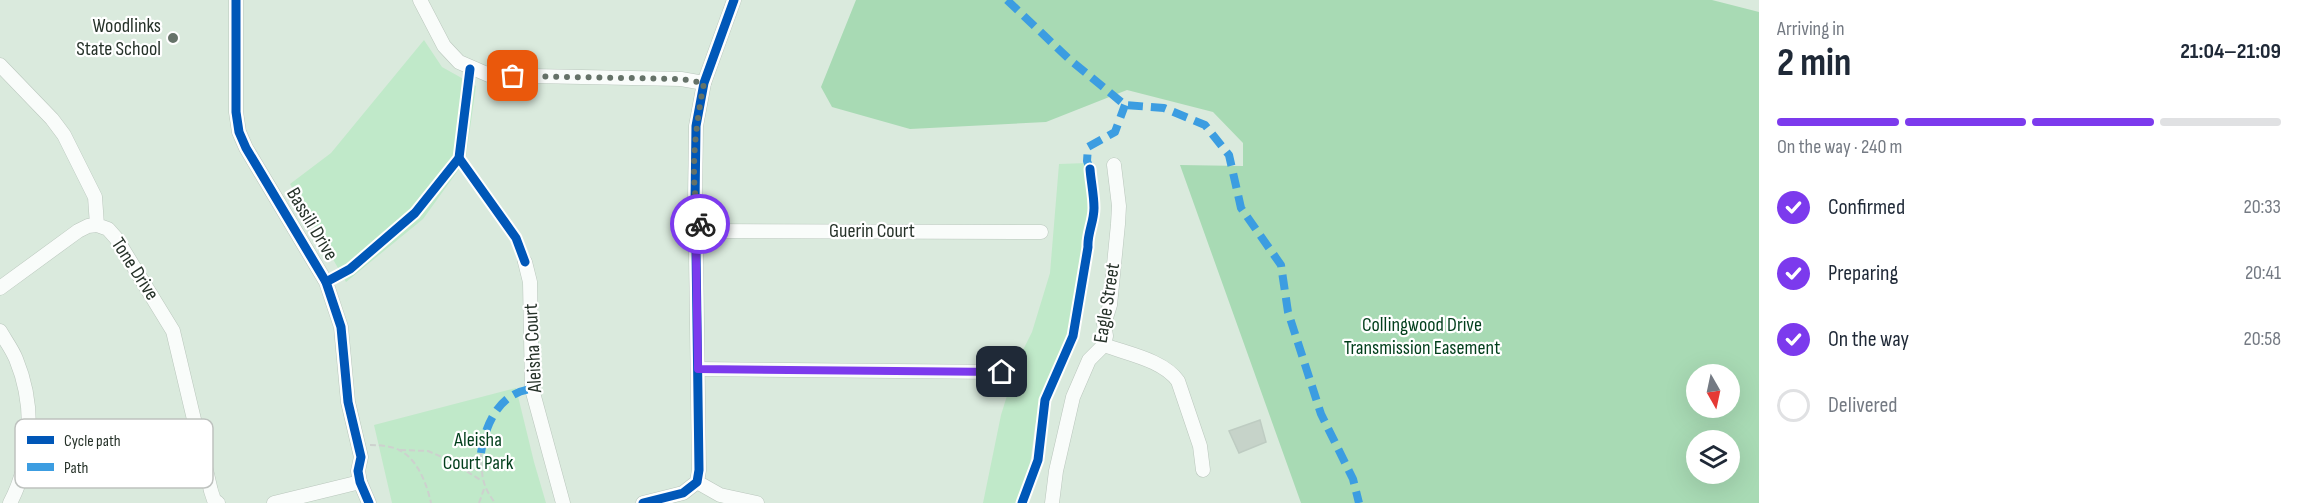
<!DOCTYPE html>
<meta charset="utf-8">
<style>
body{margin:0;font-family:"Sofia Sans Condensed",sans-serif;background:#f2f2f3;color:#1f2937;height:100vh;display:flex;flex-direction:column;font-size:22px;white-space:nowrap}
*{box-sizing:border-box;margin:0}
p{font-size:20px;color:#747a83}
.icon{flex:none;width:33px;height:33px;fill:none;stroke:currentColor;stroke-width:2;stroke-linecap:round;stroke-linejoin:round}
.map{position:relative;flex:1;overflow:hidden}
.sheet{display:flex;flex-direction:column;background:#fff;width:540px}
.sheet>*{flex:none}
.needle{width:39px;rotate:171deg}
.controls{position:absolute;left:1686px;top:364px;display:grid;gap:12px}
.controls a{display:grid;place-items:center;width:54px;height:54px;border-radius:50%;background:#fff;box-shadow:0 6px 24px #0002;font-size:30px}
.pin{position:absolute;display:grid;place-items:center;width:51px;height:51px;color:#fff;margin:-26px;border-radius:12px;box-shadow:0 3px 9px #0006}
.courier{position:absolute;display:grid;place-items:center;width:60px;height:60px;margin:-30px;border:4px solid #7c3aed;border-radius:50%;background:#fff;color:#222;box-shadow:0 2px 8px #0007}
.head em{font-style:normal;font-weight:700}
.head div{display:flex;flex-direction:column-reverse}
.head{display:flex;align-items:center;justify-content:space-between;height:102px;padding:0 18px}
h1{font-size:39px;font-weight:700;line-height:45px}
.bar{display:grid;grid-template-columns:repeat(4,1fr);gap:9px 6px;align-content:center;height:72px;padding:0 18px}
.bar i{height:8px;border-radius:4px;background:#e0e1e3}
.bar .current{background:#7c3aed}
.bar p{grid-column:span 4}
ol{padding:0 18px;list-style:none}
li{display:flex;align-items:center;gap:18px;height:66px}
li p{margin-inline-start:auto}
li .icon{padding:6px;border-radius:50%;background:#7c3aed;color:#fff;stroke-width:4}
li:last-child{color:#747a83}
li i{width:33px;height:33px;border:3px solid #e0e1e3;border-radius:50%}
main{display:flex;flex:1;min-height:0}
.map>svg:first-child{display:block}
.green{fill:#c0e9c9}
.forest{fill:#a8dab4;fill-rule:evenodd}
.building{fill:#c6d3c9;stroke:#beccc2;stroke-width:1.5}
.lines{fill:none;stroke-linecap:round;stroke-linejoin:round}
.street-casing{stroke:#bac7bd;stroke-width:15}
.path{stroke:#cdd1ce;stroke-width:2;stroke-dasharray:6 3;stroke-linecap:butt}
.street{stroke:#f9fcfa;stroke-width:14}
.quiet{stroke:#3c9de1;stroke-width:8;stroke-dasharray:15 8;stroke-linecap:butt}
.cycleway-casing{stroke:#fff;stroke-width:13}
.cycleway{stroke:#0057b8;stroke-width:9}
.done{stroke:#657268;stroke-width:6;stroke-dasharray:0 10.8}
.route{stroke:#7c3aed;stroke-width:8}
.poi-dot{fill:#657268;stroke:#fff;stroke-width:2}
.labels{text-anchor:middle;dominant-baseline:central;stroke-width:4.5;stroke-linejoin:round;paint-order:stroke}
.poi-label{font-size:20px;fill:#263229;stroke:#fff;text-anchor:end}
.street-label{font-size:20px;fill:#263229;stroke:#fff}
.park-label{font-size:20px;fill:#013e1b;stroke:#fff}
.key{fill:#fff;stroke:#bec2bf;stroke-width:1.5}
.key-label{font-size:16px;fill:#263229}
</style>
<main>
<div class="map">
<svg width="1759" height="503" viewBox="0 0 1759 503">
<rect width="100%" height="100%" fill="#daeadd"/>
<g class="green">
<polygon points="424,40 442,67 476,86 466,157 512,228 507,231 462,165 423,219 346,282 290,184 331,153"/>
<polygon points="1087,163 1090,219 1087,255 1079,310 1076,324 1042,398 1035,426 1025,503 983,503 1001,415 1018,360 1032,332 1050,273 1059,164"/>
<polygon points="516,388 534,462 546,503 392,503 374,425"/>
</g>
<path class="forest" d="M856 0H1712L1759 12V503H1301L1180 165 1243 166V143L1213 112 1127 90 1046 122 910 129 832 107 821 87ZM1696 375H1730V408H1696ZM1696 441H1730V474H1696Z"/>
<polygon class="building" points="1260,420 1266,442 1239,453 1229,431"/>
<g class="lines">
<g class="street-casing">
<g id="street">
<polyline points="236,0 236,112 239,132 246,148 326,282 341,327 348,402 361,457 358,471 360,482 369,503"/>
<polyline points="420,0 444,46 459,62 489,75 681,79 704,83"/>
<polyline points="0,65 52,119 64,135 95,197 97,225 108,229 116,238 173,331 211,491 214,500 218,503"/>
<polyline points="702,231 1041,232"/>
<polyline points="525,262 530,282 532,389 563,503"/>
<polyline points="0,288 78,231 88,226 97,225"/>
<path d="M0 331C5 340 12 349 16 359 35 405 33 459 10 503"/>
<path d="M1104 345C1128 354 1163 360 1178 381L1200 446 1203 470"/>
<polyline points="698,369 1002,372"/>
<polyline points="697,482 720,495 757,503"/>
<polyline points="274,503 360,482"/>
<polyline points="643,503 683,493 697,482 699,470 696,251 702,231 695,203 696,126 704,83 734,0"/>
<polyline points="1052,503 1056,471 1073,397 1089,360 1104,345 1106,336 1104,324 1110,305 1118,224 1119,206 1114,165"/>
</g>
</g>
<g class="path">
<path d="M370 445C378 445 392 446 399 450 418 459 427 485 431 503"/>
<polyline points="400,450 428,451 449,460 482,481"/>
<path d="M481 453C482 475 481 484 495 503"/>
<polyline points="479,503 484,489"/>
</g>
<use href="#street" class="street"/>
<g class="quiet">
<polyline points="1007,0 1069,59 1125,105 1164,108 1205,125 1229,155 1241,208 1281,265 1288,312 1321,414 1353,479 1359,503"/>
<polyline points="1090,169 1087,161 1088,147 1115,132 1125,105"/>
<path d="M481 453C485 424 500 392 532 389"/>
</g>
<g class="cycleway-casing">
<g id="cycleway">
<polyline points="236,0 236,112 239,132 246,148 326,282 341,327 348,402 361,457 358,471 360,482 369,503"/>
<polyline points="459,158 516,238 525,262"/>
<polyline points="326,282 350,269 415,213 459,158 470,69"/>
<polyline points="643,503 683,493 697,482 699,470 696,251 702,231 695,203 696,126 704,83 734,0"/>
<path d="M1022 503 1038 460 1045 400 1073 336 1088 247C1087 234 1094 222 1094 208 1094 195 1091 182 1090 169"/>
</g>
</g>
<use href="#cycleway" class="cycleway"/>
</g>
<g class="lines">
<path class="done" d="M513 76 681 79 704 83C695 129 689 178 700 224"/>
<polyline class="route" points="700,224 702,231 696,251 698,369 1002,372"/>
</g>
<circle class="poi-dot" cx="173" cy="38" r="6"/>
<g class="labels">
<g class="poi-label">
<text x="161" y="26">Woodlinks<tspan x="161" dy="23">State School</tspan></text>
</g>
<g class="street-label">
<text transform="translate(312 224) rotate(59)">Bassili Drive</text>
<text x="872" y="231">Guerin Court</text>
<text transform="translate(135 269) rotate(57)">Tone Drive</text>
<text transform="translate(1107 303) rotate(-81)">Eagle Street</text>
<text transform="translate(533 348) rotate(-93)">Aleisha Court</text>
</g>
<g class="park-label">
<text x="1422" y="325">Collingwood Drive<tspan x="1422" dy="23">Transmission Easement</tspan></text>
<text x="478" y="440">Aleisha<tspan x="478" dy="23">Court Park</tspan></text>
</g>
</g>
<rect x="15" y="419" width="198" height="69" rx="9" class="key"/>
<rect x="27" y="436" width="27" height="8" fill="#0057b8"/>
<rect x="27" y="463" width="27" height="8" fill="#3c9de1"/>
<g class="key-label">
<text x="64" y="446">Cycle path</text>
<text x="64" y="473">Path</text>
</g>
</svg>
<div class="controls">
<a><svg class="needle" viewBox="-14 -14 28 28"><path d="M0-13l5 13h-10z" fill="#e53935"/><path d="M0 13l5-13h-10z" fill="#747a83"/></svg></a>
<a><svg class="icon" aria-label="layers" viewBox="0 0 24 24"><path d="M12 4l9 5-9 5-9-5zM3 14l9 5 9-5"/></svg></a>
</div>
<div class="pin" style="left:513px;top:76px;background:#ea580c"><svg class="icon" aria-label="bag" viewBox="0 0 24 24"><path d="M5 8h14l-1 12H6zM9 8a3 3 0 0 1 6 0"/></svg></div>
<div class="pin" style="left:1002px;top:372px;background:#1f2937"><svg class="icon" aria-label="home" viewBox="0 0 24 24"><path d="M3 11l9-7 9 7M6 9v11h12V9"/></svg></div>
<div class="courier" style="left:700px;top:224px"><svg class="icon" aria-label="bike" viewBox="0 0 24 24"><circle cx="6" cy="16" r="4"/><circle cx="18" cy="16" r="4"/><path d="M6 16l4-8h5l3 8M10 8l3 8H6M13 5h3"/></svg></div>
</div>
<section class="sheet">
<div class="head"><div><h1>2 min</h1><p>Arriving in</p></div><em>21:04–21:09</em></div>
<div class="bar"><i class="current"></i><i class="current"></i><i class="current"></i><i></i><p>On the way · 240 m</p></div>
<ol>
<li><svg class="icon" aria-label="check" viewBox="0 0 24 24"><path d="M5 12l5 5 9-10"/></svg>Confirmed<p>20:33</p></li>
<li><svg class="icon" aria-label="check" viewBox="0 0 24 24"><path d="M5 12l5 5 9-10"/></svg>Preparing<p>20:41</p></li>
<li><svg class="icon" aria-label="check" viewBox="0 0 24 24"><path d="M5 12l5 5 9-10"/></svg>On the way<p>20:58</p></li>
<li><i></i>Delivered</li>
</ol>
</section>
</main>
